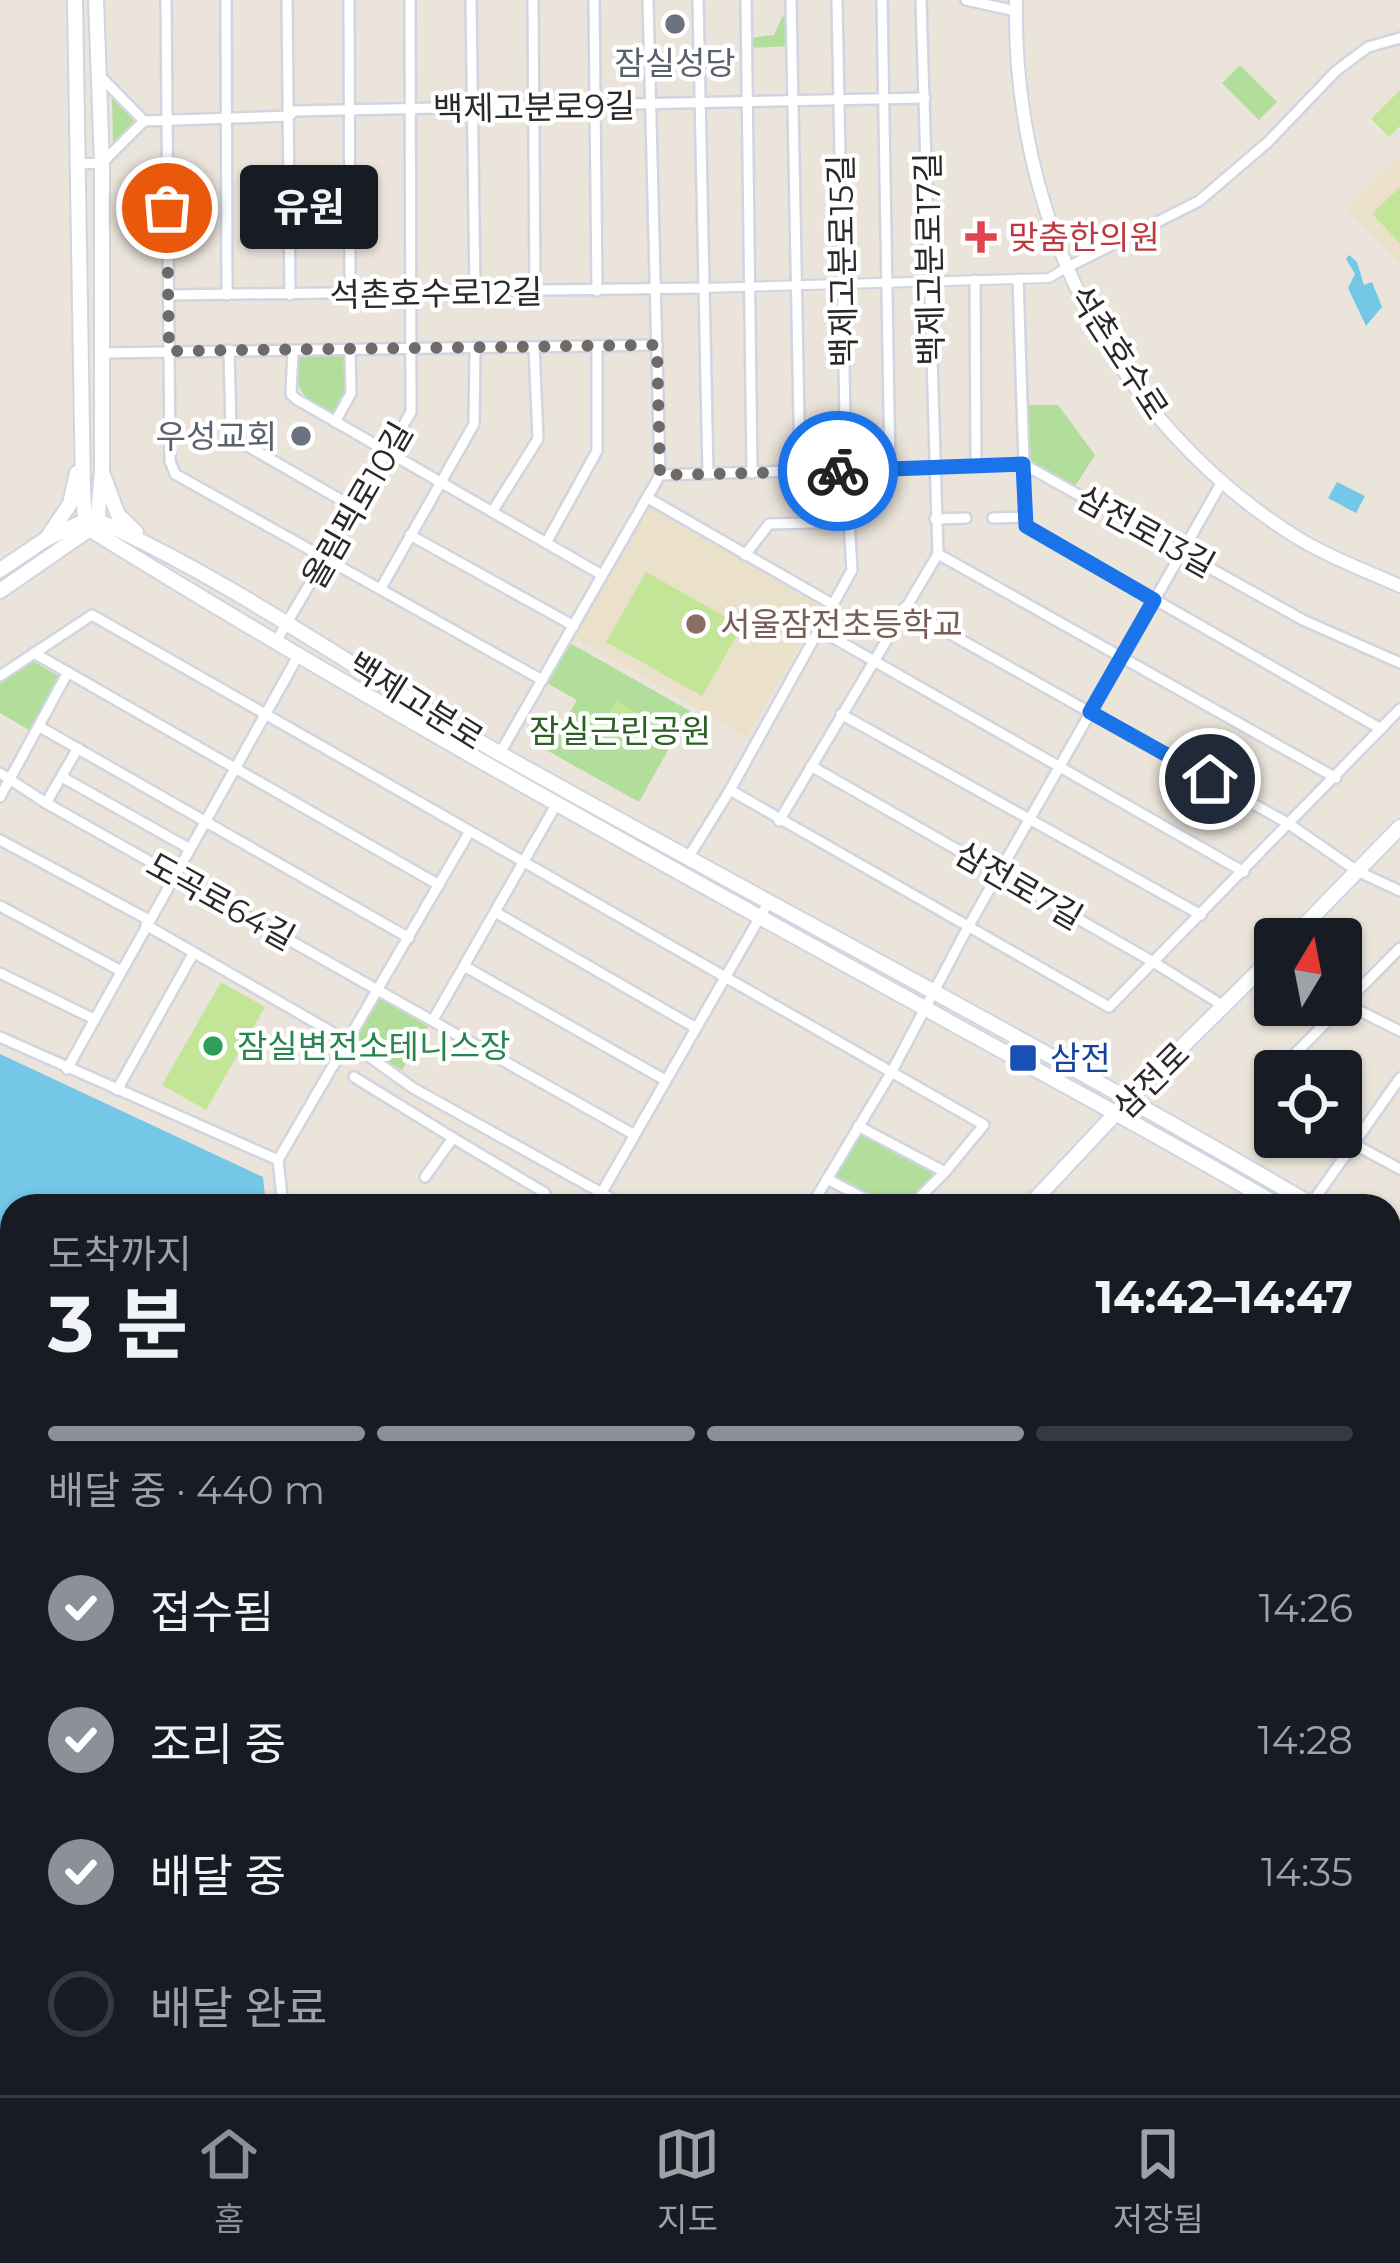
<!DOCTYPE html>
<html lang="ko">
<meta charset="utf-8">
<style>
body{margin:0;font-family:Montserrat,"Noto Sans KR",sans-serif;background:#242831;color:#f1f3f6;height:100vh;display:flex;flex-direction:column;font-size:45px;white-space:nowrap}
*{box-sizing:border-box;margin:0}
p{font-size:39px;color:#9ea1a6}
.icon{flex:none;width:66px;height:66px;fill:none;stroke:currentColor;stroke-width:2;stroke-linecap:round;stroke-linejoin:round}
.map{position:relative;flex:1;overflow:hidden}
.details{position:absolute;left:0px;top:1194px;width:1401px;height:903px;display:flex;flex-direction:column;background:#171b24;border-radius:36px 36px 0 0;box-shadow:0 3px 9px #0004}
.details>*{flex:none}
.needle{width:78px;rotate:10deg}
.fabs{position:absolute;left:1254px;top:918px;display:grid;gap:24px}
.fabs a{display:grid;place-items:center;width:108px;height:108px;border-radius:12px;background:#171b24;box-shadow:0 3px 9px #0004;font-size:60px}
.pin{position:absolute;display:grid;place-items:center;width:102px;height:102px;color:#fff;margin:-51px;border:6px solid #fff;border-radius:50%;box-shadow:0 3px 12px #0007}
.courier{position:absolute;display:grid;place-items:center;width:120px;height:120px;margin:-60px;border:9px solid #1a73e8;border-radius:50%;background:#fff;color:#222;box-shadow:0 3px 15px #0007}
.bubble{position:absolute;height:84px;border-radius:12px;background:#171b24;box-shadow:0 3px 9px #0004;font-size:39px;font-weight:700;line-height:84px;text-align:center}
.head em{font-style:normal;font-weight:700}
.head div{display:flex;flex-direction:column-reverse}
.head{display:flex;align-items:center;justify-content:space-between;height:204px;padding:0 48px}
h1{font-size:78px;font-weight:700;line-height:90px}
.bar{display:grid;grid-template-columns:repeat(4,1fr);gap:18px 12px;align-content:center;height:144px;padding:0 48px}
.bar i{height:15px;border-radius:9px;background:#363941}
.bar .selected{background:#8c9099}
.bar p{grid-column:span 4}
ol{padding:0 48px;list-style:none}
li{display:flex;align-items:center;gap:36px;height:132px}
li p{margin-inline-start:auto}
li .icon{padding:12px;border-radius:50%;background:#8c9099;color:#fff;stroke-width:4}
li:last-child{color:#9ea1a6}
li i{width:66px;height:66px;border:6px solid #363941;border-radius:50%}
.menu{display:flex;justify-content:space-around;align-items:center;height:168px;border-top:3px solid #363941;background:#171b24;font-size:33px;color:#9ea1a6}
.menu a{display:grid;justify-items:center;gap:6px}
.menu .selected{color:#8c9099}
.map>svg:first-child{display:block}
.industrial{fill:#dedce3}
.education{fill:#ebe1cb}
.green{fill:#b1de9a}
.pitch{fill:#c3e597}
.water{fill:#74c7e7}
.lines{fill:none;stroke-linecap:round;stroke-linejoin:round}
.pedestrian-casing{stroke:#d1d4e1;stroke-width:12}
.minor-casing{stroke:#d1d4e1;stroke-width:14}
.tertiary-casing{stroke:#d1d4e1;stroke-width:16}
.secondary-casing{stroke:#d1d4e1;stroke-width:18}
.primary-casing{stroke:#c3c3c3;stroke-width:20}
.trunk-casing{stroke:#c3c3c3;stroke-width:21}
.pedestrian{stroke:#fff;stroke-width:8}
.minor{stroke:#fff;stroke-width:9}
.tertiary{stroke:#fff;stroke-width:12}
.secondary{stroke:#fff;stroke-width:14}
.primary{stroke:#e8ca63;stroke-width:15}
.trunk{stroke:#eeb560;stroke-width:16}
.trunk-bridge-casing{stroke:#c3c3c3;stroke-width:21;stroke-linecap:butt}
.trunk-bridge{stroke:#eeb560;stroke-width:16}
.done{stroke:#6d6a67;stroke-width:12;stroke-dasharray:0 21.6}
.route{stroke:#1a73e8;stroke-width:15}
.worship-dot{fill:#6b7280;stroke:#fff;stroke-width:4.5}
.health-dot{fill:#e0444e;stroke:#fff;stroke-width:4.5}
.education-dot{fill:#8d6e63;stroke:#fff;stroke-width:4.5}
.leisure-dot{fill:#2e9e5b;stroke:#fff;stroke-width:4.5}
.transit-dot{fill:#1a4fb4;stroke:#fff;stroke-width:4.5}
.labels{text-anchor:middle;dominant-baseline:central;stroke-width:9;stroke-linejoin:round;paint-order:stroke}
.worship-label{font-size:33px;fill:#5b616d;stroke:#fff}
.street-label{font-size:33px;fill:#292929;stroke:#fff}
.health-label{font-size:33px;fill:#be3a42;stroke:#fff;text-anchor:start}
.education-label{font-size:33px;fill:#785e54;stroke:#fff;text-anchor:start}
.park-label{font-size:33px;fill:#2b611e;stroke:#fff}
.leisure-label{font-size:33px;fill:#27864d;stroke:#fff;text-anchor:start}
.transit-label{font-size:33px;fill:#164399;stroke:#fff;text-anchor:start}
</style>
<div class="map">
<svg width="1400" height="2095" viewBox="0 0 1400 2095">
<rect width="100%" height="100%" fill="#eae4db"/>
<polygon class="industrial" points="0,1818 12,1826 12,1988 0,1991"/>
<g class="education">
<polygon points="1400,157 1400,264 1347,209"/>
<polygon points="649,503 818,600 819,611 747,737 573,637"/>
</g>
<g class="green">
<polygon points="789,16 789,46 750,48 749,38 774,35 782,17"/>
<polygon points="1240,65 1277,102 1259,120 1222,83"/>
<polygon points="116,97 140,120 116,143 113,142 112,99"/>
<path d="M297 353H348L350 390 335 417C300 394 296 395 297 353Z"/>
<polygon points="1026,405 1058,405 1095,455 1075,486 1026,459"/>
<polygon points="570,643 690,711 639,802 548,751 577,700 547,683"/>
<polygon points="33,661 62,678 29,730 0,713 0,684"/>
<polygon points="380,997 428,1027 402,1070 353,1040"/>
<polygon points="858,1126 945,1172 911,1206 879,1206 827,1179"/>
</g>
<g class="pitch">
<polygon points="1400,90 1400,126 1389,137 1371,119"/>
<polygon points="1400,187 1400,243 1372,214"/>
<polygon points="646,572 742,626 702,696 606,642"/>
<polygon points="616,701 651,721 644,734 609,714"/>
<polygon points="221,982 265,1007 206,1110 162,1085"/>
</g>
<g class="water">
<polygon points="1349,255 1357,262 1364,285 1372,282 1382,307 1366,326 1348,288 1355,274 1346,259"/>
<polygon points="1337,482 1365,496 1356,513 1328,498"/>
<polygon points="0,1054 263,1177 266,1206 12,1206 12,1279 0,1273"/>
<polygon points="0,1412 12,1419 12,1507 0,1503"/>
<polygon points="922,2085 1004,2085 1016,2095 938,2095"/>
</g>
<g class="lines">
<g class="pedestrian-casing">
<polyline id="pedestrian" points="704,288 1049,278 1066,268"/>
</g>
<g class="minor-casing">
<g id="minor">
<polyline points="166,0 170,461 175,474 542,680"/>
<polyline points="226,0 227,295"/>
<polyline points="287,0 290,295"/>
<polyline points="349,0 350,295"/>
<polyline points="471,0 475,293"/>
<polyline points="533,0 535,292"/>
<polyline points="594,0 597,291"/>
<polyline points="698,0 708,474"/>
<polyline points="746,0 752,473"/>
<polyline points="791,0 800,472"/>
<polyline points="882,0 890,469"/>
<polyline points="966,0 1016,11"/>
<polyline points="99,75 144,121"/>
<polyline points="77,164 102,163 144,121 289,116 294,111 925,98"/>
<polyline points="1066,268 1199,201 1268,142 1336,71 1368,47 1400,38"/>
<polyline points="1018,279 1026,526 1381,729"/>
<polyline points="975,280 976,466"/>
<polyline points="168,295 704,288"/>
<polyline points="229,350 231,430 237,440 355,508"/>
<polyline points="293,350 291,394 296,399 602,575"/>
<polyline points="103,353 657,345"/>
<polyline points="335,422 351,393 350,350"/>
<polyline points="660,475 1023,464 1303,620 1400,663"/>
<polyline points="648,498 832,604"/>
<polyline points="492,512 538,439 534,347"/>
<polyline points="993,518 1025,517"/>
<polyline points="935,519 966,518"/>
<polyline points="410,535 574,626"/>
<polyline points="546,543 597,451 597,346"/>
<polyline points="938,554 1336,778"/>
<polyline points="745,555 769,524 850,522"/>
<polyline points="381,588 474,424 475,348"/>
<polyline points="904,608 1289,824 1357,871 1400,891"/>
<polyline points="818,629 1244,872"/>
<polyline points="275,643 411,412 410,0"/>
<polyline points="34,653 439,885"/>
<polyline points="0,676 92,615 984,1125 945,1172 911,1206"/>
<polyline points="841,714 1201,915"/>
<polyline points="40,727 409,938"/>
<polyline points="500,753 660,475 648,0"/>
<polyline points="811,766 1155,963 1225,1007"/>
<polyline points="0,773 46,803 633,1134"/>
<polyline points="62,777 190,849"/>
<polyline points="730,790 1109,1007 1400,709"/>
<polyline points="0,797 68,672"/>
<polyline points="46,803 78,748"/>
<polyline points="779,821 938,554 921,0"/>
<polyline points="0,840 149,920"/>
<polyline points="688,858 730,790 852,570 846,471 837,0"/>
<polyline points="0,906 121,971"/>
<polyline points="495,912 696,1028"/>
<polyline points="146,925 349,1042 413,1088 625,1206"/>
<polyline points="464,966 665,1080"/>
<polyline points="0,973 94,1019"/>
<polyline points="1346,1004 1400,1031"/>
<polyline points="433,1020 556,805"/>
<polyline points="0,1037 278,1160 283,1206"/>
<polyline points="67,1069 298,656"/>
<polyline points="1278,1071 1400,948"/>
<polyline points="1275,1074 1264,1084 1265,1093 1275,1099"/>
<polyline points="354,1077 453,1138"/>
<polyline points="117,1090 193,954"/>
<polyline points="858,1126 945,1172"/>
<polyline points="1341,1137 1400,1169"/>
<polyline points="278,1160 470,831"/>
<polyline points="425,1177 453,1138 545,1193 536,1206"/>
<polyline points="827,1179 879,1206"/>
<polyline points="1311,1204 1400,1078"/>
<polyline points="594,1206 768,903"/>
<polyline points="811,1206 891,1073 968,927 1222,482"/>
<polyline points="1389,1353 1400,1360"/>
<polyline points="1389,1417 1400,1399"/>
<polyline points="1389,1544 1400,1524"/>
<polyline points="1389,1564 1400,1571"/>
<polyline points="1389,1636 1400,1642"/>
<polyline points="1389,1705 1400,1711"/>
<polyline points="1389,1776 1400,1782"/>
<polyline points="1389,1846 1400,1852"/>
<polyline points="1389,1901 1400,1881"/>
<polyline points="1389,1916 1400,1923"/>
<polyline points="1389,1978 1400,1984"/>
<polyline points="391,2085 407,2095"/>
</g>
</g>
<g class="tertiary-casing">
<g id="tertiary">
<path d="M1016 0C1012 214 1110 419 1293 535 1326 556 1364 570 1400 586"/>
<polyline points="1389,2041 1400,2049"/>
<polyline points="1389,2054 1400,2061"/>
<polyline points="1372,2085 1387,2095"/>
</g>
</g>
<g class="secondary-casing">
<g id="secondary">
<path d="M75 0 83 490 85 519 91 530C362 698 641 852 921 1006 1041 1073 1161 1136 1279 1206"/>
<polyline points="96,0 102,163 102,470 98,515"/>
<polyline points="103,475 118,515 136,532"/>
<path d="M98 515 99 521C242 586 370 680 506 757 775 908 1049 1050 1314 1206"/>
<polyline points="47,538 70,504 77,473"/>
<polyline points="0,570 46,539 93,517"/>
<polyline points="0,591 94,526"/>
<polyline points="1291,939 1400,827"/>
<polyline points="1029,1206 1130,1098 1275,955"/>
<polyline points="1389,1251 1400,1257"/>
<polyline points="1389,1271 1400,1278"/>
<polyline points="0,1693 12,1691"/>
<polyline points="0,1715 12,1713"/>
</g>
</g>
<g class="primary-casing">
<g id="primary">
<polyline points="0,1741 12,1753"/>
<polyline points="0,1766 12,1776"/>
<polyline points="525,2085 540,2095"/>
<polyline points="565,2085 580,2095"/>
</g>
</g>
<g class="trunk-casing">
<g id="trunk">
<polyline points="0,1645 12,1653"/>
<polyline points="0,1669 12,1677"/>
<polyline points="635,2085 651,2095"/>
<polyline points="669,2085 684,2095"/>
<polyline points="737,2085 749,2095"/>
</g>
</g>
<use href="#pedestrian" class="pedestrian"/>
<use href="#minor" class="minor"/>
<use href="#tertiary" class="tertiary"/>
<use href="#secondary" class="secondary"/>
<use href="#primary" class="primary"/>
<use href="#trunk" class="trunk"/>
<g class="trunk-bridge-casing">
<polyline id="trunk-bridge" points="0,1779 12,1790"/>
</g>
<use href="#trunk-bridge" class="trunk-bridge"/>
</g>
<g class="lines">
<polyline class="done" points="167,208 169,351 657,345 660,475 838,471"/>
<polyline class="route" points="838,471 1023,464 1026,526 1154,600 1090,712 1210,779"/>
</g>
<g class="worship-dot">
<circle cx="675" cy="24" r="12"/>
<circle cx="301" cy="436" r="12"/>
</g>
<path class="health-dot" d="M975 219h12v12h12v12h-12v12h-12v-12h-12v-12h12z"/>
<circle class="education-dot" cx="696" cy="624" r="12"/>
<circle class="leisure-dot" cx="213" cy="1046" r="12"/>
<rect class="transit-dot" x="1008" y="1043" width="30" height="30" rx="6"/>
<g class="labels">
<g class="worship-label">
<text x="675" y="63">잠실성당</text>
<text x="277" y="436" text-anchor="end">우성교회</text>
</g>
<g class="street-label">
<text transform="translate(534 107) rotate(-1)">백제고분로9길</text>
<text transform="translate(929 259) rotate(-91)">백제고분로17길</text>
<text transform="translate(842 261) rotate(-91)">백제고분로15길</text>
<text transform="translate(436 293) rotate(-1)">석촌호수로12길</text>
<text transform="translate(1119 352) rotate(57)">석촌호수로</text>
<text transform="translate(357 505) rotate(-60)">올림픽로10길</text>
<text transform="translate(1146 531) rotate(29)">삼전로13길</text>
<text transform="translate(416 701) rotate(32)">백제고분로</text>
<text transform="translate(1019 885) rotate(30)">삼전로7길</text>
<text transform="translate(221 901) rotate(29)">도곡로64길</text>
<text transform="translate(1151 1080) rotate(-45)">삼전로</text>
</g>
<g class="health-label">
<text x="1008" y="237">맞춤한의원</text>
</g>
<g class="education-label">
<text x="720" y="624">서울잠전초등학교</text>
</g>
<g class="park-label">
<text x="620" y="731">잠실근린공원</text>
</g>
<g class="leisure-label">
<text x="237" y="1046">잠실변전소테니스장</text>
</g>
<g class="transit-label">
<text x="1050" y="1058">삼전</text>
</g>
</g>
</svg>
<div class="fabs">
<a><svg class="needle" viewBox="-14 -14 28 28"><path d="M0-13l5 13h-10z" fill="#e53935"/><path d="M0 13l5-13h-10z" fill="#9ea1a6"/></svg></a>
<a><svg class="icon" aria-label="locate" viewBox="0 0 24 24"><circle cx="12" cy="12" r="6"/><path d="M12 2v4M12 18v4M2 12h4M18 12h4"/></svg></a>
</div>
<div class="pin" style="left:167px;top:208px;background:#ea580c"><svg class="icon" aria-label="bag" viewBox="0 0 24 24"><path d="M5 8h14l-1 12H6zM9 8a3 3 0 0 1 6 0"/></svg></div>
<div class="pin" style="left:1210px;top:779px;background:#1f2937"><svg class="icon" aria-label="home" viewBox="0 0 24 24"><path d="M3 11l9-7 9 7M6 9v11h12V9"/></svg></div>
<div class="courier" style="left:838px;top:471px"><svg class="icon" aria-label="bike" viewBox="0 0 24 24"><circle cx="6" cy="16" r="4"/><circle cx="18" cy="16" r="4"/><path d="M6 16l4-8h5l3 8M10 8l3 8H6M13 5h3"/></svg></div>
<div class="bubble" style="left:240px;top:165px;width:138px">유원</div>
<section class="details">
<div class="head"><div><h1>3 분</h1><p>도착까지</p></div><em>14:42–14:47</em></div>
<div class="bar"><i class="selected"></i><i class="selected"></i><i class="selected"></i><i></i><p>배달 중 · 440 m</p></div>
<ol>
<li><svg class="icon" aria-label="check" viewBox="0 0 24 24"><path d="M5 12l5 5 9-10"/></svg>접수됨<p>14:26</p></li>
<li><svg class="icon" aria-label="check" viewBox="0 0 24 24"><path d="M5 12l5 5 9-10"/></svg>조리 중<p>14:28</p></li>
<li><svg class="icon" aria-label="check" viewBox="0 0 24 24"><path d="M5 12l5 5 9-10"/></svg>배달 중<p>14:35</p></li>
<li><i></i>배달 완료</li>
</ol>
</section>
</div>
<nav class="menu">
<a class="selected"><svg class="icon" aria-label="home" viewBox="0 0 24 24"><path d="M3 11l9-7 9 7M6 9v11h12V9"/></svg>홈</a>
<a><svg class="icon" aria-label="map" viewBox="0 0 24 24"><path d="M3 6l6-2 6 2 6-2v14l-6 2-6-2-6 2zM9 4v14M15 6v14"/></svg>지도</a>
<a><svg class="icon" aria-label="saved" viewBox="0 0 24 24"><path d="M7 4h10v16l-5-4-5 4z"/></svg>저장됨</a>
</nav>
